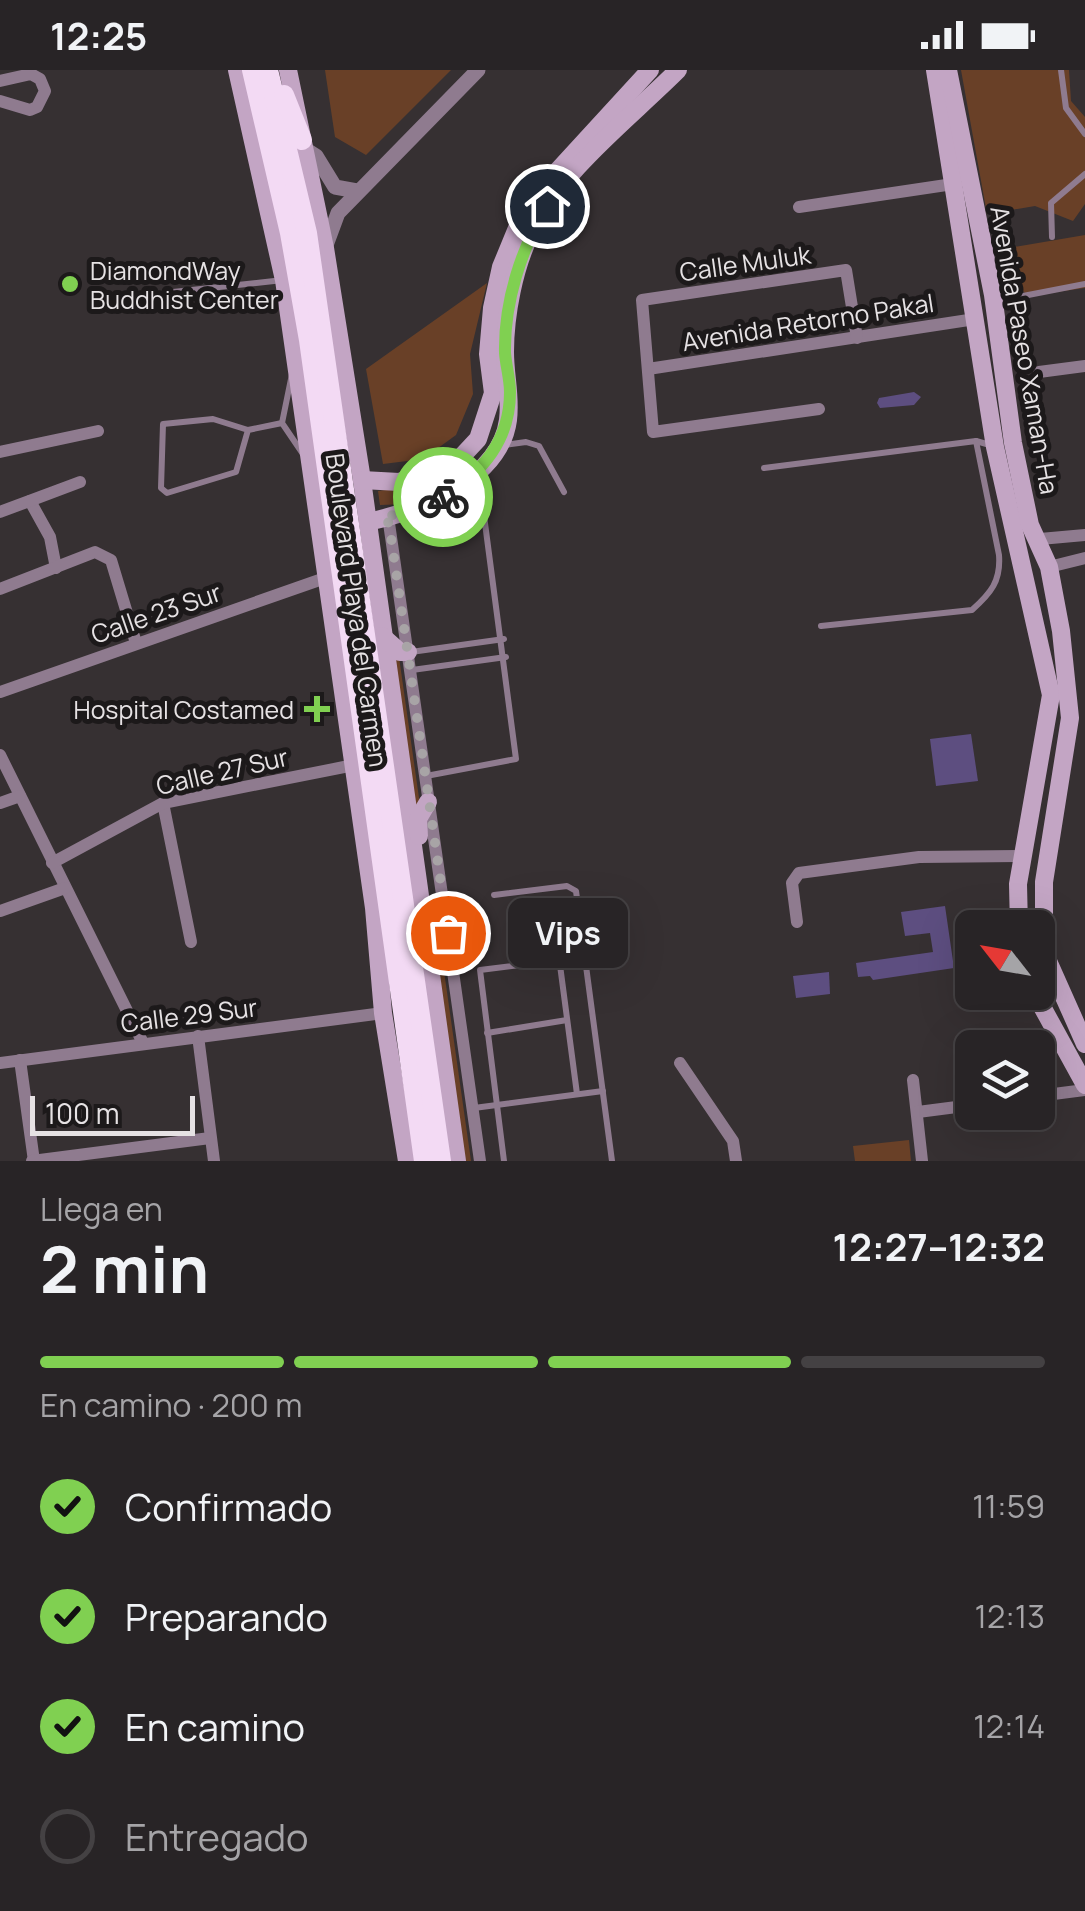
<!DOCTYPE html>
<html lang="es">
<meta charset="utf-8">
<style>
body{margin:0;font-family:Manrope,sans-serif;background:#343032;color:#f1f3f6;height:100vh;display:flex;flex-direction:column;font-size:38px;white-space:nowrap}
*{box-sizing:border-box;margin:0}
p{font-size:32px;color:#a5a4a7}
.icon{flex:none;width:55px;height:55px;fill:none;stroke:currentColor;stroke-width:2;stroke-linecap:round;stroke-linejoin:round}
.map{position:relative;height:1091px;overflow:hidden}
.side{display:flex;flex-direction:column;background:#282426;flex:1}
.side>*{flex:none}
.needle{width:65px;rotate:301deg}
.buttons{position:absolute;left:955px;top:840px;display:grid;gap:20px}
.buttons a{display:grid;place-items:center;width:100px;height:100px;border-radius:15px;background:#282426;box-shadow:0 10px 40px #0002,0 0 0 2px #444143;font-size:50px}
.scale{position:absolute;left:30px;bottom:25px;width:165px;box-sizing:border-box;padding-left:10px;border:5px solid #e6e2e4;border-top:0;font-size:28px;line-height:35px;white-space:nowrap;color:#e6e2e4;-webkit-text-stroke:8px #1c191a;paint-order:stroke}
.pin{position:absolute;display:grid;place-items:center;width:85px;height:85px;color:#fff;margin:-42px;border:5px solid #fff;border-radius:50%;box-shadow:0 2px 10px #0007}
.courier{position:absolute;display:grid;place-items:center;width:100px;height:100px;margin:-50px;border:8px solid #80d051;border-radius:50%;background:#fff;color:#222;box-shadow:0 2px 12px #0007}
.bubble{position:absolute;height:70px;border-radius:15px;background:#282426;box-shadow:0 10px 40px #0002,0 0 0 2px #444143;font-size:32px;font-weight:700;line-height:70px;text-align:center}
.overview em{font-style:normal;font-weight:700}
.overview div{display:flex;flex-direction:column-reverse}
.overview{display:flex;align-items:center;justify-content:space-between;height:170px;padding:0 40px}
h1{font-size:65px;font-weight:700;line-height:75px}
.bar{display:grid;grid-template-columns:repeat(4,1fr);gap:15px 10px;align-content:center;height:120px;padding:0 40px}
.bar i{height:12px;border-radius:8px;background:#444143}
.bar .selected{background:#80d051}
.bar p{grid-column:span 4}
ol{padding:0 40px;list-style:none}
li{display:flex;align-items:center;gap:30px;height:110px}
li p{margin-inline-start:auto}
li .icon{padding:10px;border-radius:50%;background:#80d051;color:#111;stroke-width:4}
li:last-child{color:#a5a4a7}
li i{width:55px;height:55px;border:5px solid #444143;border-radius:50%}
.status{display:flex;justify-content:space-between;align-items:center;height:70px;padding:0 50px;background:#282426;direction:ltr}
.status svg{height:28px;fill:currentColor}
.map>svg:first-child{display:block}
.green{fill:#694027}
.water{fill:#5d4e80}
.lines{fill:none;stroke-linecap:round;stroke-linejoin:round}
.service{stroke:#8f7b8f;stroke-width:6}
.minor{stroke:#8f7b8f;stroke-width:12}
.tertiary{stroke:#8f7b8f;stroke-width:15}
.secondary{stroke:#c3a5c4;stroke-width:18}
.trunk{stroke:#f3daf4;stroke-width:20}
.done{stroke:#a8a4a6;stroke-width:10;stroke-dasharray:0 18}
.route{stroke:#80d051;stroke-width:12}
.poi-dot{fill:#80d051;stroke:#1c191a;stroke-width:4}
.labels{text-anchor:middle;dominant-baseline:central;stroke-width:10;stroke-linejoin:round;paint-order:stroke}
.street-label{font-size:25px;fill:#e6e2e4;stroke:#1c191a}
.poi-label{font-size:25px;fill:#e6e2e4;stroke:#1c191a;text-anchor:start}
</style>
<div class="status"><b>12:25</b><svg viewBox="0 0 49 12"><path d="M0 12V9h3v3zM5 12V6h3v6zM10 12V3h3v9zM15 12V0h3v12zM26 1h20v11H26zM47 4h2v5h-2z"/></svg></div>
<div class="map">
<svg width="1085" height="1091" viewBox="0 0 1085 1091">
<rect width="100%" height="100%" fill="#363032"/>
<g class="green">
<polygon points="325,0 451,0 366,85 335,67"/>
<polygon points="961,0 1069,0 1071,31 1085,47 1085,134 1073,151 1035,136 987,144"/>
<polygon points="1085,165 1085,218 1028,226 999,197 1002,179"/>
<polygon points="487,213 470,284 473,324 456,365 423,389 383,394 366,299"/>
<polygon points="451,404 457,414 408,434 380,435 378,421 430,414"/>
<polygon points="390,579 399,587 420,735 414,745"/>
<polygon points="434,885 443,894 471,1091 464,1091"/>
<polygon points="909,1070 911,1091 855,1091 853,1076"/>
</g>
<g class="water">
<polygon points="914,322 921,327 914,335 880,338 877,333 879,328"/>
<polygon points="971,664 978,711 936,716 930,669"/>
<polygon points="945,836 954,898 873,910 870,906 858,907 856,893 933,882 930,863 905,866 901,842"/>
<polygon points="829,902 830,924 796,928 793,906"/>
</g>
<g class="lines">
<g class="service">
<polyline points="1061,0 1066,38 1085,64"/>
<polyline points="1052,167 1051,133 1085,104"/>
<polyline points="173,222 283,210"/>
<polyline points="994,224 1023,226 1085,214"/>
<polyline points="292,304 282,353 303,384"/>
<polyline points="248,360 213,349 163,354 161,418 167,423 236,402 248,360 282,353"/>
<polyline points="505,375 526,372 539,376 564,422"/>
<polyline points="764,398 976,371 990,375"/>
<path d="M821 556 972 540C991 523 1001 511 999 485L976 371"/>
<polyline points="411,582 504,569"/>
<polyline points="412,600 506,587"/>
<polyline points="426,706 516,689 483,438 467,416"/>
<polyline points="494,825 567,816 576,821 612,1091"/>
<polyline points="487,963 567,950"/>
<polyline points="577,1024 553,842 578,836"/>
<polyline points="474,1038 603,1021"/>
<polyline points="504,1091 480,900 559,890"/>
</g>
<g class="minor">
<polyline points="0,11 31,4 40,9 45,21 37,37 30,40 0,31"/>
<polyline points="799,137 953,114"/>
<polyline points="648,299 975,249"/>
<polyline points="1039,302 1085,296"/>
<polyline points="819,339 653,362 642,230 846,200 857,268"/>
<polyline points="0,382 98,361"/>
<polyline points="30,431 50,467 56,498"/>
<polyline points="0,442 80,412"/>
<polyline points="382,449 389,453 480,1091"/>
<polyline points="1040,469 1085,465"/>
<polyline points="1049,497 1085,488"/>
<polyline points="0,519 95,482 111,490 136,573"/>
<polyline points="0,622 328,507"/>
<polyline points="0,685 143,973"/>
<polyline points="0,733 20,726"/>
<polyline points="163,733 191,872"/>
<polyline points="52,793 163,733 354,695"/>
<polyline points="0,841 65,818"/>
<polyline points="797,852 792,813 799,803 919,787 1023,786"/>
<polyline points="198,966 214,1091"/>
<polyline points="20,990 34,1091"/>
<polyline points="0,993 383,943"/>
<polyline points="680,993 733,1071 736,1091"/>
<polyline points="913,1010 922,1091"/>
<polyline points="1038,1026 1085,1020"/>
<polyline points="918,1042 972,1035"/>
<polyline points="32,1091 210,1068"/>
</g>
<g class="tertiary">
<polyline points="305,79 316,86 335,117 357,121"/>
<polyline points="325,178 338,143 478,0"/>
</g>
<g class="secondary">
<polyline points="237,0 284,210 374,838 383,943 407,1091"/>
<polyline points="288,0 325,178 362,410 457,1091"/>
<polyline points="935,0 995,377 1051,625 1018,814 1019,858"/>
<polyline points="948,0 993,225 1013,373 1030,455 1049,497 1061,561 1070,648 1044,812 1044,882 1085,974"/>
<polyline points="362,410 399,412 451,398 478,369 493,323 488,284 492,238 501,197 527,134 650,0"/>
<path d="M368 452C419 441 500 410 508 350 511 326 505 306 505 282 505 245 514 197 531 163 562 99 628 50 678 0"/>
<polyline points="382,566 400,582 408,582"/>
<polyline points="419,766 418,749 428,732"/>
<polyline points="433,864 435,879 452,896"/>
<polyline points="1034,922 1085,1015"/>
</g>
<g class="trunk">
<polyline points="252,0 290,163 309,270 424,1091"/>
<polyline points="268,0 307,163 441,1091"/>
<polyline points="284,25 302,70"/>
</g>
</g>
<g class="lines">
<polyline class="done" points="443,427 382,449 389,453 448,863"/>
<path class="route" d="M443 427C483 402 510 370 510 322 510 309 506 296 505 283 504 232 521 179 547 136"/>
</g>
<g class="poi-dot">
<circle cx="70" cy="214" r="10"/>
<path d="M312 624h10v10h10v10h-10v10h-10v-10h-10v-10h10z"/>
</g>
<g class="labels">
<g class="street-label">
<text transform="translate(745 193) rotate(-8)">Calle Muluk</text>
<text transform="translate(808 252) rotate(-9)">Avenida Retorno Pakal</text>
<text transform="translate(1025 280) rotate(80)">Avenida Paseo Xaman-Ha</text>
<text transform="translate(357 540) rotate(82)">Boulevard Playa del Carmen</text>
<text transform="translate(156 543) rotate(-19)">Calle 23 Sur</text>
<text transform="translate(222 701) rotate(-13)">Calle 27 Sur</text>
<text transform="translate(189 945) rotate(-7)">Calle 29 Sur</text>
</g>
<g class="poi-label">
<text x="90" y="200">DiamondWay<tspan x="90" dy="29">Buddhist Center</tspan></text>
<text x="294" y="639" text-anchor="end">Hospital Costamed</text>
</g>
</g>
</svg>
<div class="buttons">
<a><svg class="needle" viewBox="-14 -14 28 28"><path d="M0-13l5 13h-10z" fill="#e53935"/><path d="M0 13l5-13h-10z" fill="#a5a4a7"/></svg></a>
<a><svg class="icon" aria-label="layers" viewBox="0 0 24 24"><path d="M12 4l9 5-9 5-9-5zM3 14l9 5 9-5"/></svg></a>
</div>
<div class="scale">100 m</div>
<div class="pin" style="left:448px;top:863px;background:#ea580c"><svg class="icon" aria-label="bag" viewBox="0 0 24 24"><path d="M5 8h14l-1 12H6zM9 8a3 3 0 0 1 6 0"/></svg></div>
<div class="pin" style="left:547px;top:136px;background:#1f2937"><svg class="icon" aria-label="home" viewBox="0 0 24 24"><path d="M3 11l9-7 9 7M6 9v11h12V9"/></svg></div>
<div class="courier" style="left:443px;top:427px"><svg class="icon" aria-label="bike" viewBox="0 0 24 24"><circle cx="6" cy="16" r="4"/><circle cx="18" cy="16" r="4"/><path d="M6 16l4-8h5l3 8M10 8l3 8H6M13 5h3"/></svg></div>
<div class="bubble" style="left:508px;top:828px;width:120px">Vips</div>
</div>
<section class="side">
<div class="overview"><div><h1>2 min</h1><p>Llega en</p></div><em>12:27–12:32</em></div>
<div class="bar"><i class="selected"></i><i class="selected"></i><i class="selected"></i><i></i><p>En camino · 200 m</p></div>
<ol>
<li><svg class="icon" aria-label="check" viewBox="0 0 24 24"><path d="M5 12l5 5 9-10"/></svg>Confirmado<p>11:59</p></li>
<li><svg class="icon" aria-label="check" viewBox="0 0 24 24"><path d="M5 12l5 5 9-10"/></svg>Preparando<p>12:13</p></li>
<li><svg class="icon" aria-label="check" viewBox="0 0 24 24"><path d="M5 12l5 5 9-10"/></svg>En camino<p>12:14</p></li>
<li><i></i>Entregado</li>
</ol>
</section>
